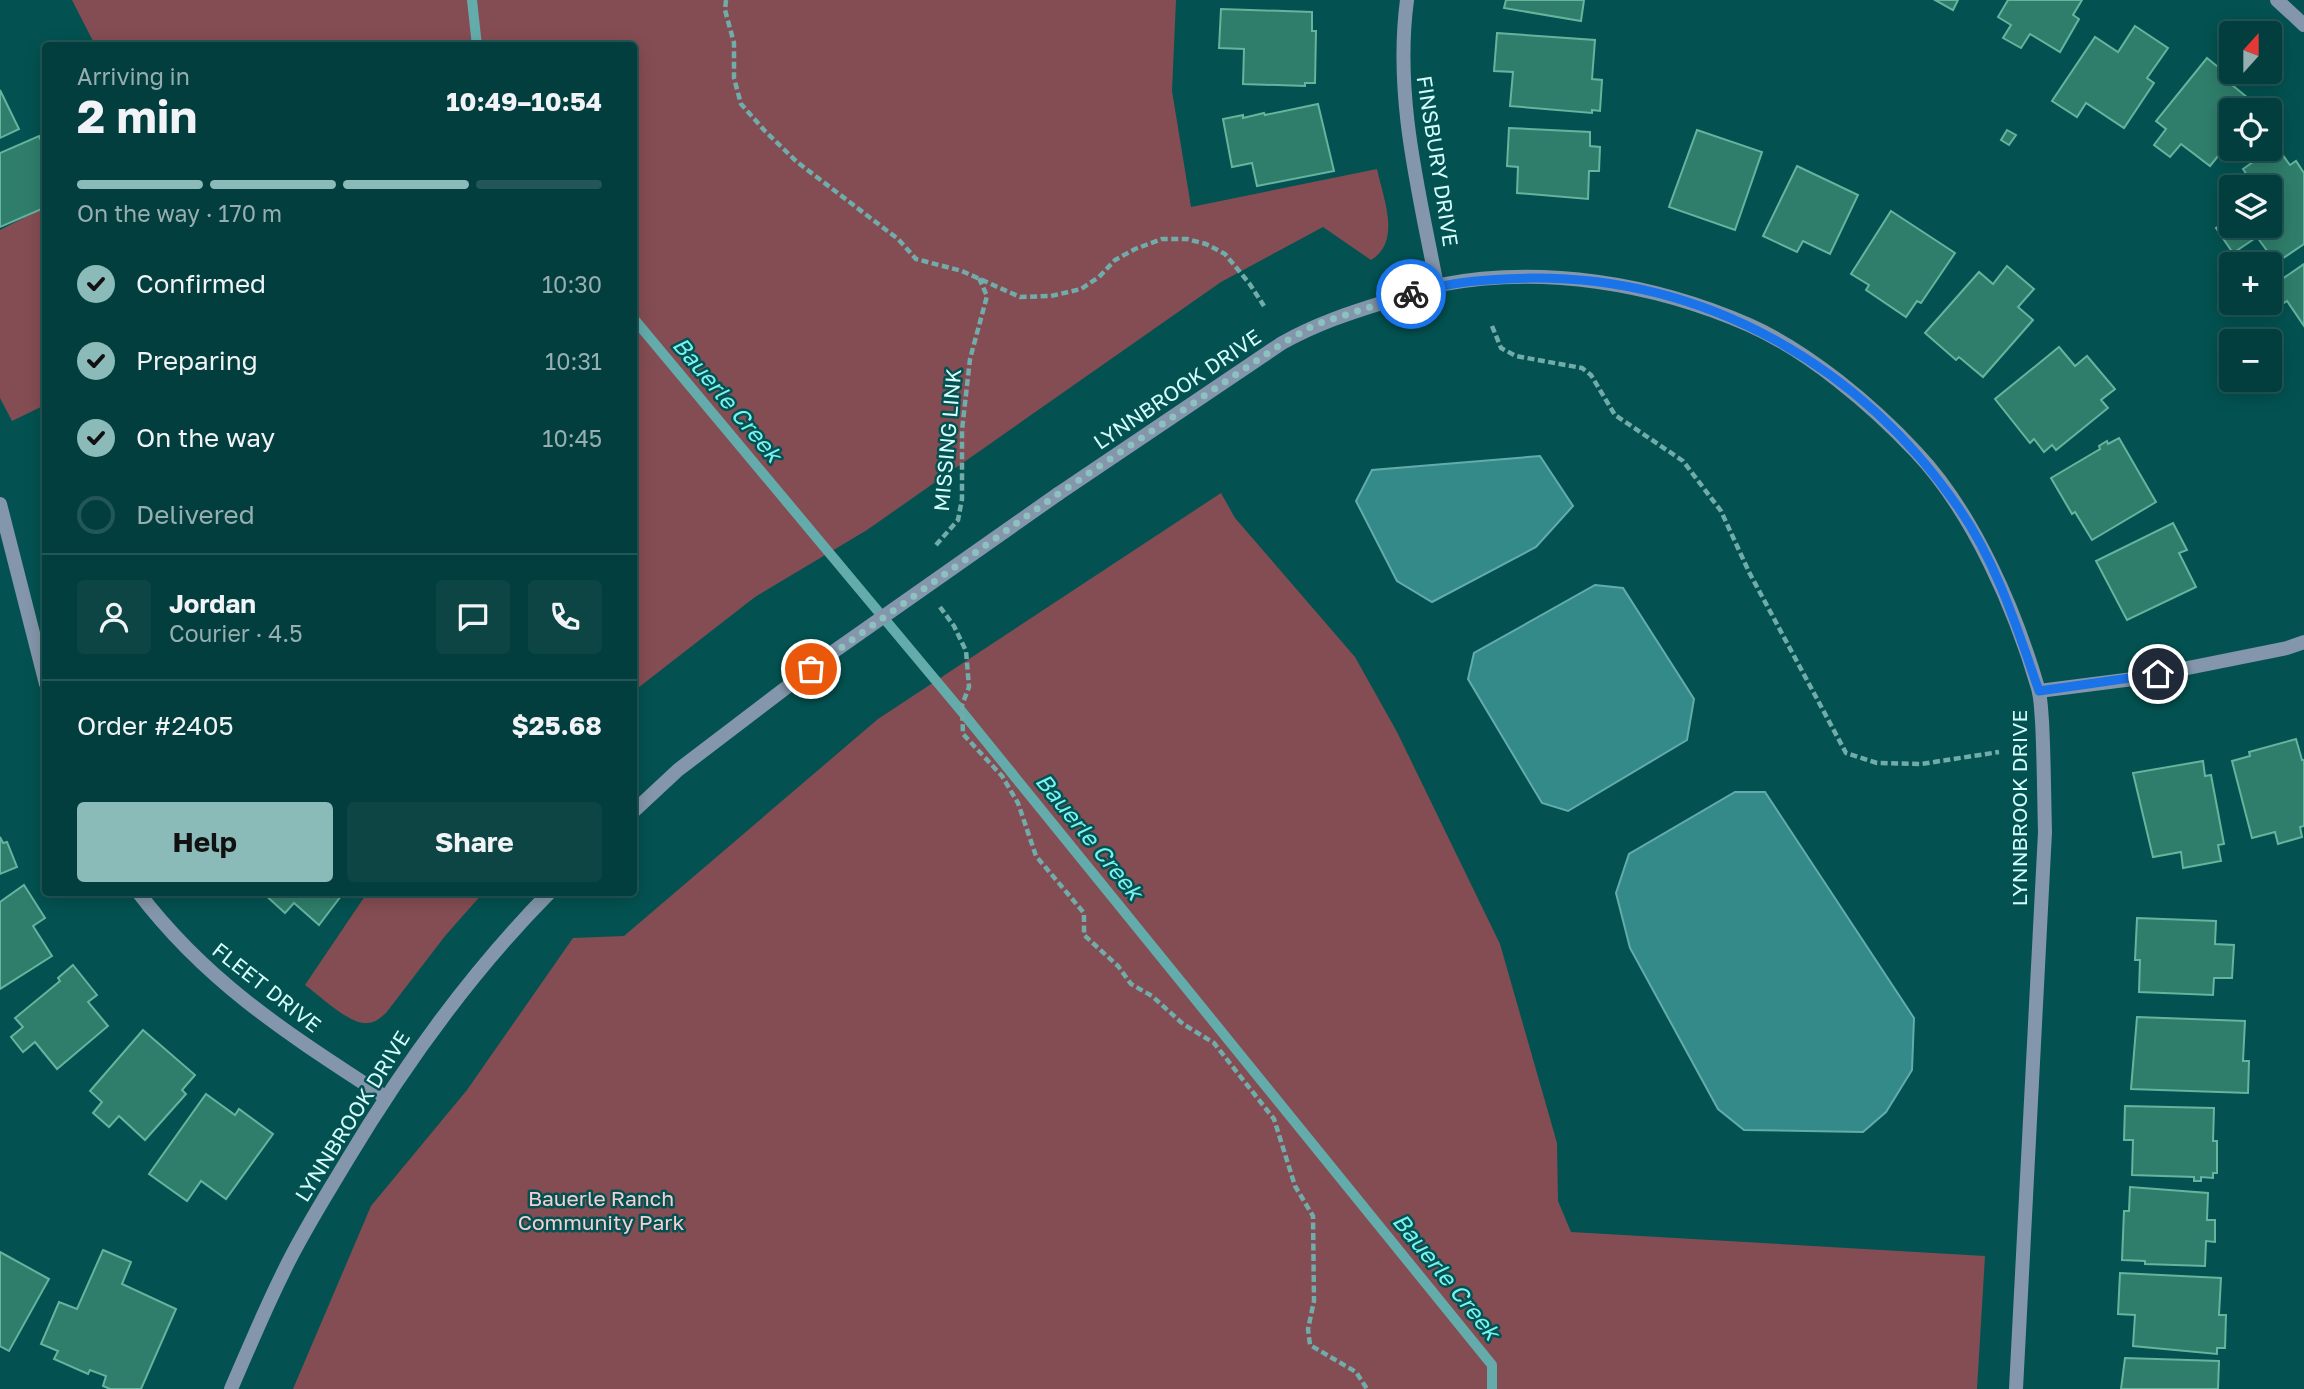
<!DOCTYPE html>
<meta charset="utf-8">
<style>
body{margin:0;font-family:"Golos Text",sans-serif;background:#0c4544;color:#f1f3f6;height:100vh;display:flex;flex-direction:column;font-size:26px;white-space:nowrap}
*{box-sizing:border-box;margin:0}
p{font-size:23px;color:#96aeb0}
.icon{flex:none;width:38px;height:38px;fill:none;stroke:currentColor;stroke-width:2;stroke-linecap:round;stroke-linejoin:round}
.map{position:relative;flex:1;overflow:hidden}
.sheet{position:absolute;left:42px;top:42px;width:595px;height:854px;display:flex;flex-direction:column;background:#023e3d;border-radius:7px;box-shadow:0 4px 18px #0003,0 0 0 2px #235757}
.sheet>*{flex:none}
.needle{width:46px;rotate:21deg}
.buttons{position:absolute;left:2219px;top:21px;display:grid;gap:14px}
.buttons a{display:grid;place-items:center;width:63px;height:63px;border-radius:7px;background:#023e3d;box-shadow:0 4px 18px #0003,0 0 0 2px #235757;font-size:35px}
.pin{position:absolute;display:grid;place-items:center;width:60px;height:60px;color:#fff;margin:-30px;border:4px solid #fff;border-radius:50%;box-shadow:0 2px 7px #0007}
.courier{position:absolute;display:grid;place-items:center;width:70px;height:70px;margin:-35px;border:5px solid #1a73e8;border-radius:50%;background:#fff;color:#222;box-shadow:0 2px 9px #0007}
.headline em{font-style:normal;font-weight:700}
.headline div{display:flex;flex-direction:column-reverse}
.headline{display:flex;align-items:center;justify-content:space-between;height:119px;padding:0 35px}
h1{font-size:46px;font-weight:700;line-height:52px}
.bar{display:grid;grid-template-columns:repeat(4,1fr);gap:10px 7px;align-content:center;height:84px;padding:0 35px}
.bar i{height:9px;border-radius:5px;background:#235757}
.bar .on{background:#8bbbb9}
.bar p{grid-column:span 4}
.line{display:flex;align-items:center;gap:18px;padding:0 35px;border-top:2px solid #235757}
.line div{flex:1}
.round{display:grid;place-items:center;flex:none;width:74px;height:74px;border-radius:7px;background:#0c4544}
ol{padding:0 35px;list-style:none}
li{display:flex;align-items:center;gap:21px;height:77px}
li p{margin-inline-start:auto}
li .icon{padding:7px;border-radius:50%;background:#8bbbb9;color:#111;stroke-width:4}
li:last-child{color:#96aeb0}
li i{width:38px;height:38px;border:4px solid #235757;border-radius:50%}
.action{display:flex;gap:14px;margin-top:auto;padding:14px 35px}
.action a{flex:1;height:80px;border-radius:7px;background:#8bbbb9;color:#111;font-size:28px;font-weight:700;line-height:80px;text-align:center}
.action a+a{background:#0c4544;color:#f1f3f6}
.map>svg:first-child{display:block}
.green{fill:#844d53}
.water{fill:#338a89;stroke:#64acac;stroke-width:2}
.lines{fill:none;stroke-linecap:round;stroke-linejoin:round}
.stream{stroke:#64acac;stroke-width:10}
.building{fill:#2f7e6b;stroke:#66b39e;stroke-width:2}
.path{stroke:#71abaa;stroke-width:4.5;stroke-dasharray:7 3.5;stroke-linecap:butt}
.minor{stroke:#8496ab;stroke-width:14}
.minor-bridge{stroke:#8496ab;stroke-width:14}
.done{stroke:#8cc1c0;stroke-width:7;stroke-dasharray:0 12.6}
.route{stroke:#1a73e8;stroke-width:9}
.labels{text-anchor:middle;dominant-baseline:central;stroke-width:5;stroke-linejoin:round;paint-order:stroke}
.street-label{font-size:21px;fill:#d5fdfc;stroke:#035251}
.park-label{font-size:21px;fill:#f7cfd2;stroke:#035251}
.water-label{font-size:23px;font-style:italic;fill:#77f4f2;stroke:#035251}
</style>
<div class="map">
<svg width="2304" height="1389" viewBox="0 0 2304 1389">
<rect width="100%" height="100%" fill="#035251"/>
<g class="green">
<path d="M72 0H1176L1172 91 1191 207 1377 169C1383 198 1402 241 1371 260L1323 227 1221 282 867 530 755 597 634 691V46L95 45Z"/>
<polygon points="45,207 45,405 12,421 0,398 0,230"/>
<polygon points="1221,493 1235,518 1355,657 1397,732 1500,944 1557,1143 1558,1201 1571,1232 1985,1256 1977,1389 293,1389 371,1206 467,1090 573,938 624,936 878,719"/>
<path d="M367 893H483L445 936 386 1013C380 1018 375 1023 367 1023 350 1025 319 995 305 985Z"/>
</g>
<g class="water">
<polygon points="1540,456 1573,506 1536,547 1432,602 1397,581 1356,501 1372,470"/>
<polygon points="1595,585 1623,588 1694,699 1687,740 1568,811 1542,803 1468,679 1474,653"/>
<polygon points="1735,792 1765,792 1914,1018 1912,1070 1886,1112 1863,1132 1744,1130 1718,1109 1630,948 1616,893 1629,854"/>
</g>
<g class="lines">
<g class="stream">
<polyline points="472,0 477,46"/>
<polyline points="634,319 963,713 1492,1365 1492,1389"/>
</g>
</g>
<g class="building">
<polygon points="1506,0 1584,0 1581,21 1504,8"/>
<polygon points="1935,0 1958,0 1953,10"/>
<polygon points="2008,0 2082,0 2073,15 2079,19 2060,52 2030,34 2021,48 2003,38 2011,25 1998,17"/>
<polygon points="1221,9 1312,12 1312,31 1316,31 1315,83 1305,83 1305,86 1243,84 1244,49 1219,48"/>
<polygon points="2135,26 2168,48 2147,78 2154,83 2124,128 2086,103 2077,117 2052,101 2095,37 2118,52"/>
<polygon points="1497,33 1595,40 1592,79 1602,80 1600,111 1592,110 1592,113 1510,106 1513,72 1494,71"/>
<polygon points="2207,58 2229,76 2226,80 2253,102 2246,110 2231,110 2231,140 2210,166 2181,144 2170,157 2154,145 2166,129 2156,121"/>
<polygon points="0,90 19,129 0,138"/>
<polygon points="1318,104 1334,171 1257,186 1252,163 1232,167 1223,119 1243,115 1243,118 1264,113 1265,115"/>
<polygon points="1509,128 1590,132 1590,146 1600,147 1599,171 1589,171 1588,199 1517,193 1518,167 1507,166"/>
<polygon points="1697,130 1762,152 1735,230 1669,207"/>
<polygon points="2007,130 2016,135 2009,145 2001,140"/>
<polygon points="39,136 46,152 46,207 0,227 0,153"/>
<polygon points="2276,146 2290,165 2296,161 2304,173 2304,244 2276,263 2257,237 2233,253 2216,228 2231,218 2231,226 2270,226 2270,187 2255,187 2243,169"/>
<polygon points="1797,166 1858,195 1830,254 1803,241 1797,252 1763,236"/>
<polygon points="1891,211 1955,253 1921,303 1917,301 1906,317 1866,290 1869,285 1851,274"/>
<polygon points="2304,264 2304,326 2287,301 2284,303 2272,286"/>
<polygon points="2007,266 2034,289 2018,307 2033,320 1983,377 1959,357 1956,360 1925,333 1979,272 1993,284"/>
<polygon points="2059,347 2075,366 2087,356 2115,389 2101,400 2108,408 2056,450 2052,445 2044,452 2034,439 2030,443 1995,399"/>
<polygon points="2119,438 2156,502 2092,540 2075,512 2072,514 2051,478 2100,449 2099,446 2107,441 2108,444"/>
<polygon points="2173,523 2187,550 2179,553 2196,587 2127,620 2096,561"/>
<polygon points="2296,739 2302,760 2304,760 2304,826 2300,827 2302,837 2278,844 2275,832 2252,838 2232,761 2250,756 2249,752"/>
<polygon points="2203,761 2205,776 2211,775 2224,844 2218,845 2221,861 2183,868 2181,852 2153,857 2133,773"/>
<polygon points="0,837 3,843 7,842 17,867 0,874"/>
<polygon points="24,885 45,918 33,926 52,956 0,989 0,902"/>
<polygon points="262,892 344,892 319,925 294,903 285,913"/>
<polygon points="2137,918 2216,921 2215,944 2234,945 2232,978 2214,978 2213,995 2139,992 2140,960 2135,960"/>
<polygon points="73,965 97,995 88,1002 108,1026 57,1069 35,1042 23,1052 11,1037 23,1027 15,1018 60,981 58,978"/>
<polygon points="2137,1017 2245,1021 2243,1061 2249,1061 2248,1093 2131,1089"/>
<polygon points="143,1030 195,1075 182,1090 186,1094 145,1140 119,1116 109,1127 93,1113 102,1102 90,1091"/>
<polygon points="206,1094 235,1115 239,1109 273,1134 226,1199 201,1181 187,1201 149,1174"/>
<polygon points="2125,1106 2214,1108 2213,1141 2217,1141 2217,1173 2213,1173 2213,1178 2201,1177 2201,1181 2194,1181 2194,1177 2132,1175 2133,1140 2124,1140"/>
<polygon points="2130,1187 2208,1193 2207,1220 2215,1220 2215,1242 2206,1241 2205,1266 2145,1264 2145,1261 2122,1260 2124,1211 2129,1211"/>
<polygon points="103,1250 131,1262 122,1284 176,1309 141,1389 110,1389 103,1386 106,1376 90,1370 88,1374 54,1359 58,1351 41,1344 59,1302 77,1309"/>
<polygon points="0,1252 49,1279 9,1351 0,1346"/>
<polygon points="2120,1273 2221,1278 2219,1315 2226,1315 2225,1348 2217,1348 2217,1354 2133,1346 2135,1315 2118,1314"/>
<polygon points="2125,1358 2219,1361 2218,1389 2121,1389"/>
</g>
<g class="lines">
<g class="path">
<polyline points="726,0 725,10 734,43 734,78 741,104 765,131 797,162 898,239 916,259 962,271 1020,297 1051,296 1081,289 1099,277 1115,260 1135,249 1162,239 1187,239 1206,244 1225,254 1249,283 1264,306"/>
<polyline points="1492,326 1501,348 1516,356 1582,368 1591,375 1615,415 1683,461 1721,511 1749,572 1846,753 1877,763 1921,764 1999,752"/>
<polyline points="936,545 958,520 962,499 962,430 970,359 987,296 979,278"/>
<polyline points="940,607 954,626 966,651 969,687 962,705 963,734 1002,776 1018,803 1036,856 1084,913 1084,935 1118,966 1131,984 1152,996 1183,1024 1214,1043 1274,1119 1295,1186 1313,1216 1314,1301 1308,1329 1310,1345 1356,1372 1367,1389"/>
</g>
<g class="minor">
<path d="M1407 0C1394 97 1419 191 1437 286"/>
<polyline points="2277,0 2304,25"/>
<path d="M1058 494 1282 343C1316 324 1349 313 1385 302 1403 296 1421 289 1439 285 1542 265 1653 283 1749 325 1808 351 1872 405 1916 452 1973 512 2015 609 2038 688 2041 698 2041 710 2042 721 2044 758 2044 795 2045 832L2016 1389"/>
<polyline points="0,504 46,684"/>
<polyline points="2039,691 2133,679 2287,648 2304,642"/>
<polyline points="634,811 678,770 833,652"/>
<path d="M138 892C208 984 290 1035 385 1097"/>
<path d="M231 1389C248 1350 264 1311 283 1273 301 1235 324 1199 346 1162 404 1065 470 973 550 892"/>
</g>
<polyline class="minor-bridge" points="833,652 1058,494"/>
</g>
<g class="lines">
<polyline class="done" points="811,669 1058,494 1283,343 1314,325 1411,294"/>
<path class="route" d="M1411 294C1451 281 1490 279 1532 278 1705 277 1860 365 1958 507 1997 563 2017 628 2039 691L2158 674"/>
</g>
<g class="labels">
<g class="street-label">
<text transform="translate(1438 161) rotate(81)">FINSBURY DRIVE</text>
<text transform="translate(1177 389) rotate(-34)">LYNNBROOK DRIVE</text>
<text transform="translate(947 440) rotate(-85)">MISSING LINK</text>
<text transform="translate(2019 808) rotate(-90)">LYNNBROOK DRIVE</text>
<text transform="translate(267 987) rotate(38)">FLEET DRIVE</text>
<text transform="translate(352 1116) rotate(-58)">LYNNBROOK DRIVE</text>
</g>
<g class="park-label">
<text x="601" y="1198">Bauerle Ranch<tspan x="601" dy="24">Community Park</tspan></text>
</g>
<g class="water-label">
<text transform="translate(728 399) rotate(50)">Bauerle Creek</text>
<text transform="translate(1090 836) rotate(51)">Bauerle Creek</text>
<text transform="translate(1447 1276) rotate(51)">Bauerle Creek</text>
</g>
</g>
</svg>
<div class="buttons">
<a><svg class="needle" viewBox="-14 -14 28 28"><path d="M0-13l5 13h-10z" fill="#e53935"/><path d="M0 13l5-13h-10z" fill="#96aeb0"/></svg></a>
<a><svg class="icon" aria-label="locate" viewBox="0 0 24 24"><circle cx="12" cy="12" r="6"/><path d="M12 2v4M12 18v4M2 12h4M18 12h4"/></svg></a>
<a><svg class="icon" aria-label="layers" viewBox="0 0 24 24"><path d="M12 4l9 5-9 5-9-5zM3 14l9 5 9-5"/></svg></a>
<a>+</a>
<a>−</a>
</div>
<div class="pin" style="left:811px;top:669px;background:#ea580c"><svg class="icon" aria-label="bag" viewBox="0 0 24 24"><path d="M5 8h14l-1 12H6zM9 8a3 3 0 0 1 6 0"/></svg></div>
<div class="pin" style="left:2158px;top:674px;background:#1f2937"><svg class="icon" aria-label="home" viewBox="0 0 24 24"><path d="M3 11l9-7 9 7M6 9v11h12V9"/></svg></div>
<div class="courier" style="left:1411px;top:294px"><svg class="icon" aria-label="bike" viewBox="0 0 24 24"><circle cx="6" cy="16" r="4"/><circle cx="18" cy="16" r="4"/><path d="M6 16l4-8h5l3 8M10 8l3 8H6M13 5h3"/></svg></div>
<section class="sheet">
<div class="headline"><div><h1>2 min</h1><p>Arriving in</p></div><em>10:49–10:54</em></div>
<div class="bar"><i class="on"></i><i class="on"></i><i class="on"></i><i></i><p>On the way · 170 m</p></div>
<ol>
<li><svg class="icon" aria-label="check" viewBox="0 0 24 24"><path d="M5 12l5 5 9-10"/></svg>Confirmed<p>10:30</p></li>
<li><svg class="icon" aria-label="check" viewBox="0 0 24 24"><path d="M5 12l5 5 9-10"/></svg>Preparing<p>10:31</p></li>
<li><svg class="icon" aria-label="check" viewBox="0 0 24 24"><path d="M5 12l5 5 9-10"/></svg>On the way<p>10:45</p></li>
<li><i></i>Delivered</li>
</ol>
<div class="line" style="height:126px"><a class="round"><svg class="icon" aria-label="person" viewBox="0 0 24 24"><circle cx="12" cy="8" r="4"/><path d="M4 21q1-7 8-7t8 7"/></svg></a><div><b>Jordan</b><p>Courier · 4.5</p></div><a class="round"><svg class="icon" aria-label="chat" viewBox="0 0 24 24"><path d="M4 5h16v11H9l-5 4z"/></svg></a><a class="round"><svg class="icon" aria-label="phone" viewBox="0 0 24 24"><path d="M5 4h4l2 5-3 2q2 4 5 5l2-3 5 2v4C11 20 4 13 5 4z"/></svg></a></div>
<div class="line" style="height:91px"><div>Order #2405</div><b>$25.68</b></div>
<div class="action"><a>Help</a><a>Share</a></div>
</section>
</div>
